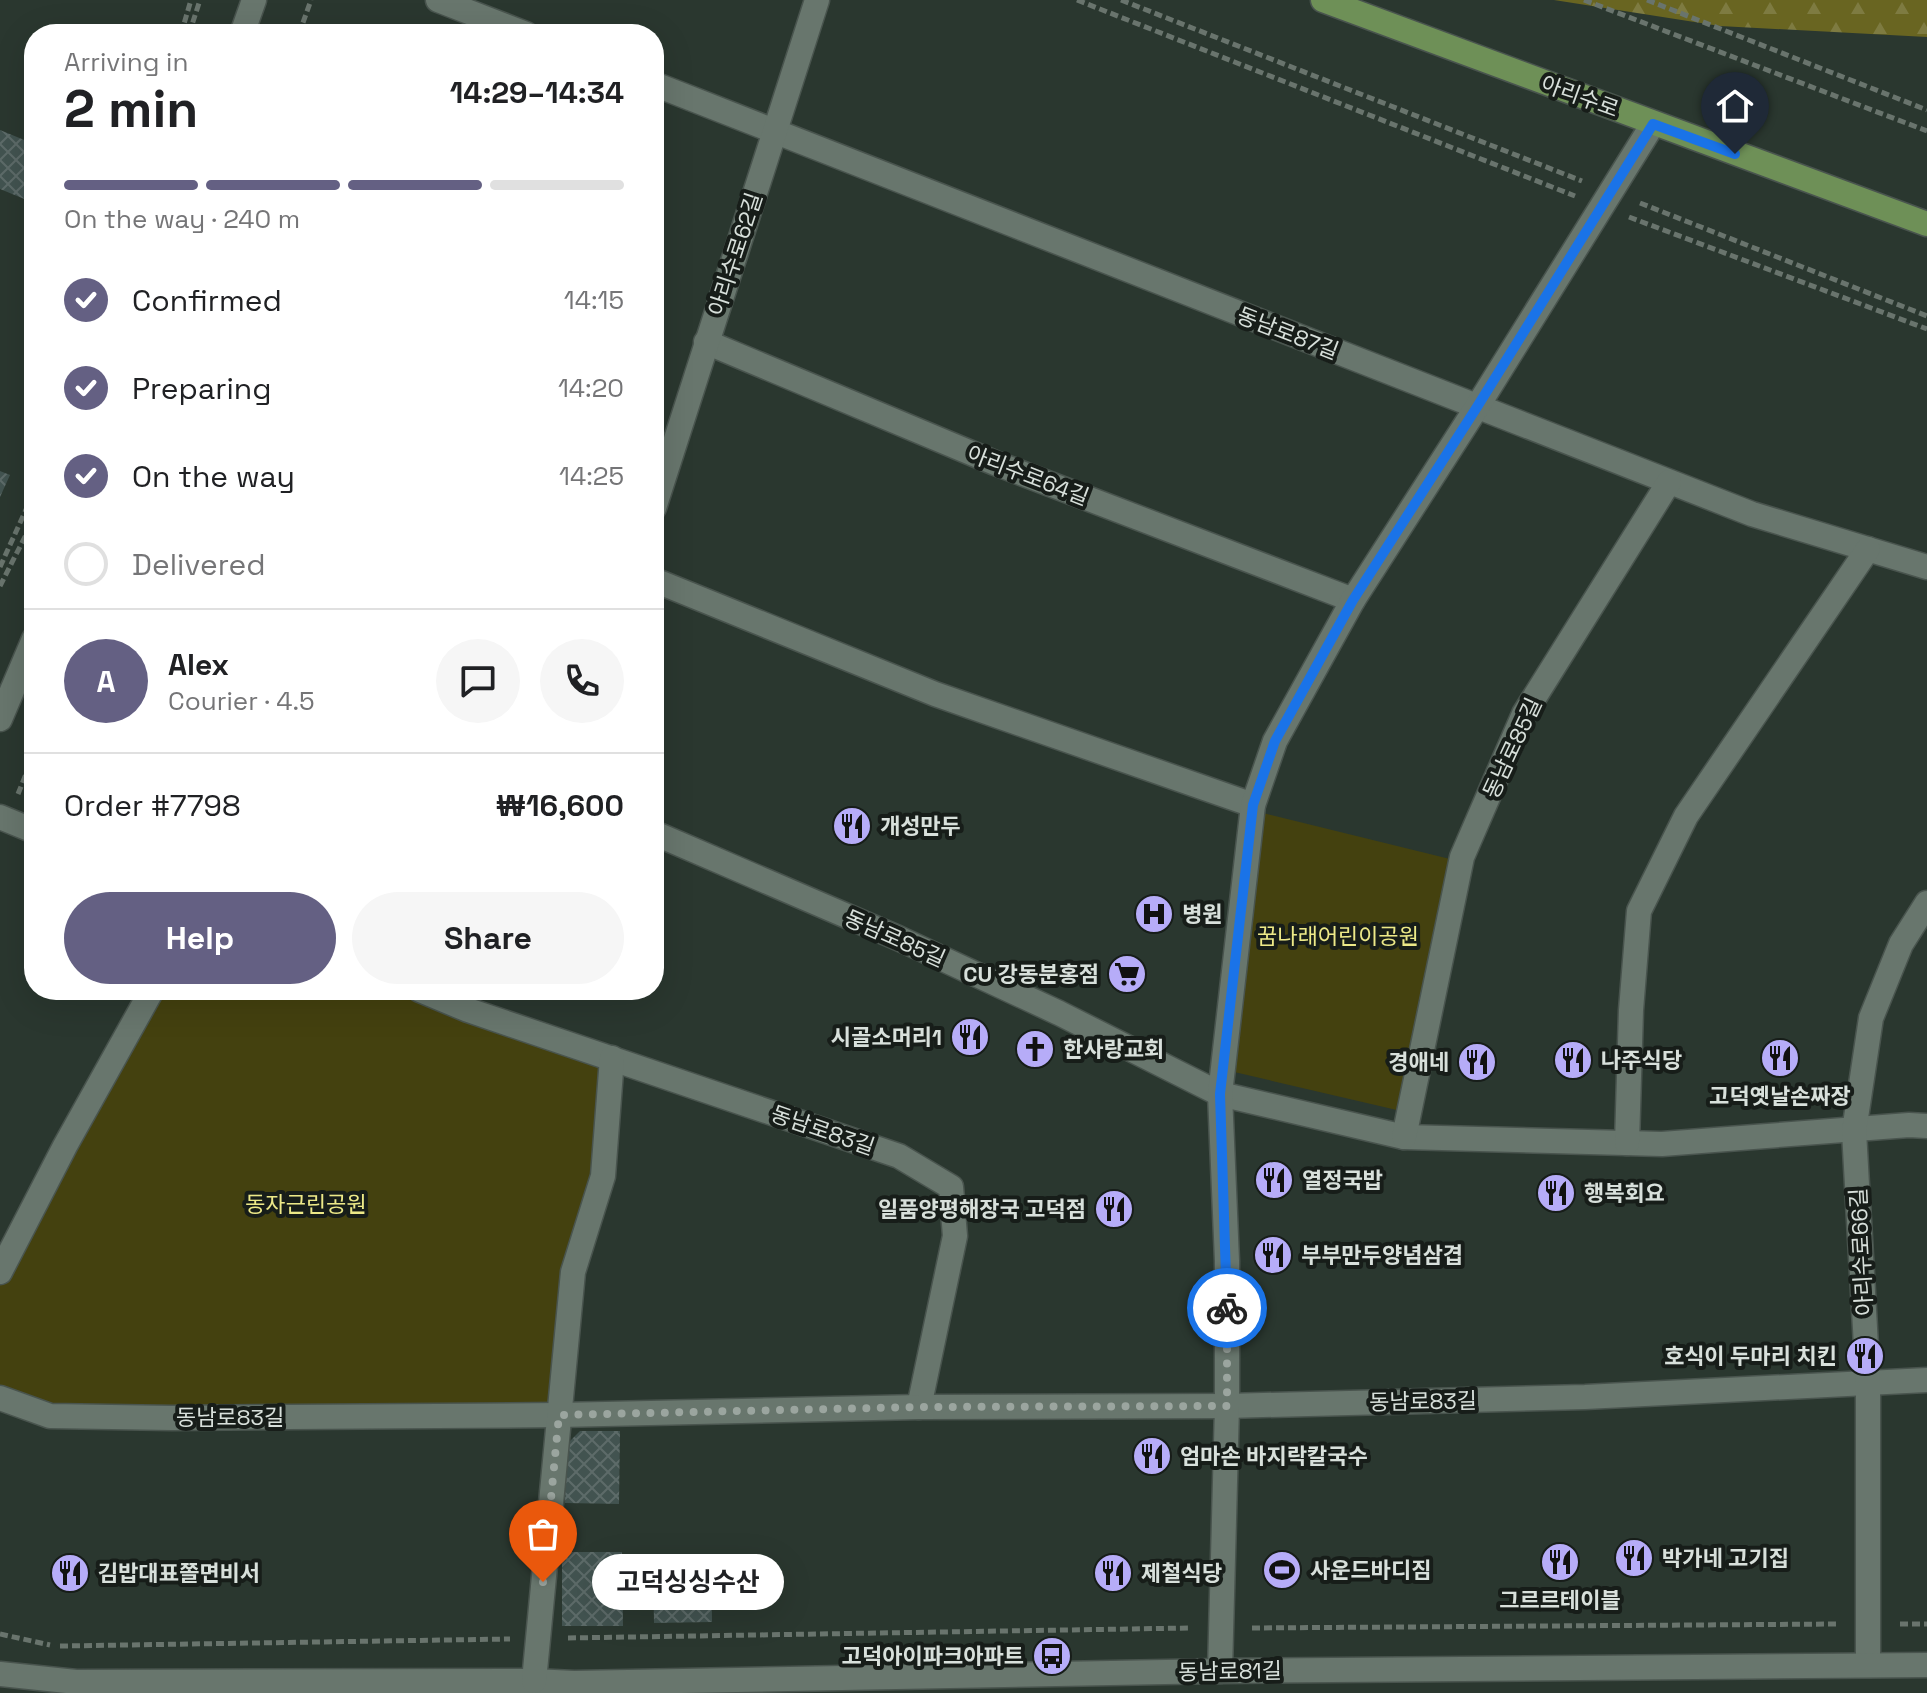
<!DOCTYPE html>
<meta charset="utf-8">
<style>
body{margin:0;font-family:"Space Grotesk","Noto Sans KR",sans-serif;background:#f6f6f6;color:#202124;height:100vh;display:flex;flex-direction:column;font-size:30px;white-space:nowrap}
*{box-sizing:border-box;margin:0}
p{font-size:26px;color:#757577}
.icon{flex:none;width:44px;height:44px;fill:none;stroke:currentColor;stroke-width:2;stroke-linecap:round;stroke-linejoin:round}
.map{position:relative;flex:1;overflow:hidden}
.sheet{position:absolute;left:24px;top:24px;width:640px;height:976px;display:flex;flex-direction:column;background:#fff;border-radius:32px;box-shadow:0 8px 32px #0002}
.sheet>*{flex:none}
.pin{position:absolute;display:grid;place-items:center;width:68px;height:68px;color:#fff;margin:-82px -34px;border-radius:50% 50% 50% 0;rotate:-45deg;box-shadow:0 0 8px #0007}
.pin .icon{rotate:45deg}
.courier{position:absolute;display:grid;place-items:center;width:80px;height:80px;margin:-40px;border:6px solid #1a73e8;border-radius:50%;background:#fff;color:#222;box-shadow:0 2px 10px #0007}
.bubble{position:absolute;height:56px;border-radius:28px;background:#fff;box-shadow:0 8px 32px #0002;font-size:26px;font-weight:700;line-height:56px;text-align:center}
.summary em{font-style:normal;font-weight:700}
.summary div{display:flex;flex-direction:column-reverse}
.summary{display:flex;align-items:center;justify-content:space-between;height:136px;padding:0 40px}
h1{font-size:52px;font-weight:700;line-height:60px}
.bar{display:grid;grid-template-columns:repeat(4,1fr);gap:12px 8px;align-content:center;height:96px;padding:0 40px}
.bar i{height:10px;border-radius:6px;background:#e0e0e0}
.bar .active{background:#646083}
.bar p{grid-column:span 4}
.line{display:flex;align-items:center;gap:20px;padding:0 40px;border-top:2px solid #e0e0e0}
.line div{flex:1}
.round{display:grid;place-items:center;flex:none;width:84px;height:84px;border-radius:42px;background:#f6f6f6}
ol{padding:0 40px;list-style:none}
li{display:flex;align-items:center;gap:24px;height:88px}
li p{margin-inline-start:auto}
li .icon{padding:8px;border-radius:50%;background:#646083;color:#fff;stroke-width:4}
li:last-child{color:#757577}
li i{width:44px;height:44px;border:4px solid #e0e0e0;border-radius:50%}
.primary-button{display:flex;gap:16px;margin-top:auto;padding:16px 40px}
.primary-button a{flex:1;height:92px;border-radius:48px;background:#646083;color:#fff;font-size:32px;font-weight:700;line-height:92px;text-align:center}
.primary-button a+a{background:#f6f6f6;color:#202124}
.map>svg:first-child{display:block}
.green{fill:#44410f}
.forest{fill:url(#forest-firs)}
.building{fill:url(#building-cross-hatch)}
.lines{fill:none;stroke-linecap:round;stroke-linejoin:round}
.minor-casing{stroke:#49544e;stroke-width:27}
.major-casing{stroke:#49544e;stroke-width:27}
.path{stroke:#69746d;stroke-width:5;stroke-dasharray:8 4;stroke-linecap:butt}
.minor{stroke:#68766d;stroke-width:24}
.major{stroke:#6e9057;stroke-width:24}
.done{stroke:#9ba59f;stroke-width:8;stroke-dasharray:0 14.4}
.route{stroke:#1a73e8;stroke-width:10}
.labels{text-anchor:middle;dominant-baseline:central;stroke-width:8;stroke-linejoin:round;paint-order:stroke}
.street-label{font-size:22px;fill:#d8e0db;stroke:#171d19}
.poi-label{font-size:22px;font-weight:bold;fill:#d8e0db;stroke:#171d19;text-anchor:start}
.park-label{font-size:22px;fill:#ede988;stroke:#171d19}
</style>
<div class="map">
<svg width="1927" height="1693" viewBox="0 0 1927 1693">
<defs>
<pattern id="forest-firs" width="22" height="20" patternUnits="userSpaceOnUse" patternTransform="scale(2)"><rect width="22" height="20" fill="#696521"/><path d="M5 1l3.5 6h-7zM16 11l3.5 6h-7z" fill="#7e7b41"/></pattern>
<pattern id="building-cross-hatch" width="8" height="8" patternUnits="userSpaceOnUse" patternTransform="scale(2)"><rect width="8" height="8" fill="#425350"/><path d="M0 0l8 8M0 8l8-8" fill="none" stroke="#5d6b69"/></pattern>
</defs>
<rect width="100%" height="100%" fill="#2a372f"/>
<g class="green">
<polygon points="1259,812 1454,860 1401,1111 1217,1068"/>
<polygon points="152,990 420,990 612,1058 573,1272 559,1415 172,1418 0,1398 0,1272"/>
</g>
<polygon class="forest" points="1554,0 1927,0 1927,37 1720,26"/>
<g class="building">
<polygon points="0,130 34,144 34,203 0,189"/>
<polygon points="0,471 10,475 0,497"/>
<polygon points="580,1431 620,1431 619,1504 565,1503 566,1445"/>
<polygon points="562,1552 622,1552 623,1626 562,1626"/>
<polygon points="653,1554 711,1554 712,1622 654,1623"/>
</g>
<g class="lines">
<g class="minor-casing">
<g id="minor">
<polyline points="438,0 526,34"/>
<polyline points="242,34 254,0"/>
<polyline points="654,84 1752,514 1927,567"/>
<polyline points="706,342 995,463 1353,600"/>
<polyline points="654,508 817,0"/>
<polyline points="654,580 935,694 1253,805"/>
<polyline points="0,719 34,639"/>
<polyline points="0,817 34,831"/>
<polyline points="654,833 898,938 1059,1013 1220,1094 1404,1137 1662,1144 1909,1125 1927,1126"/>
<polyline points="420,990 468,1010 899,1156 951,1187 955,1236 919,1407"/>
<polyline points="1404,1137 1462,857 1524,714 1669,482"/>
<polyline points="1627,1143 1631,1010 1639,911 1686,816 1868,549"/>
<polyline points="0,1272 65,1146 152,990"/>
<polyline points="0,1398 50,1416 172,1418 559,1415 919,1407 1227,1406 1585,1397 1927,1380"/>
<polyline points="1868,1664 1868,1382 1854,1131 1871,1018 1901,944 1927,903"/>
<polyline points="1220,1671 1227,1406 1227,1261 1220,1094 1253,805 1275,741 1353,600 1477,407 1653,124"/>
<polyline points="0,1674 76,1682 534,1681 574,1683 1220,1671 1927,1665"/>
<polyline points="534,1681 573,1272 603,1176 612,1058"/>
</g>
</g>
<g class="major-casing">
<polyline id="major" points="1323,0 1927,224"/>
</g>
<g class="path">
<polyline points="1077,0 1575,196"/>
<polyline points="1121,0 1582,181"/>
<polyline points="1584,0 1927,131"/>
<polyline points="1647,0 1927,110"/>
<polyline points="181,34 191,0"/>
<polyline points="189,34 200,0"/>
<polyline points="299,34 311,0"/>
<polyline points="1640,203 1927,316"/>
<polyline points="1629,217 1927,329"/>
<polyline points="0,567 34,492"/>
<polyline points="0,586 34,519"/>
<polyline points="18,794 34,754"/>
<polyline points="1900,1624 1927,1624"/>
<polyline points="1252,1628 1838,1624"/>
<polyline points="0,1634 50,1645"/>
<polyline points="568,1638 1190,1628"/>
<polyline points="60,1646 510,1639"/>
</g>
<use href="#minor" class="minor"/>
<use href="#major" class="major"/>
</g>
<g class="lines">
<polyline class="done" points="543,1582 559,1415 919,1407 1227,1406 1227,1308"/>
<polyline class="route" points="1227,1308 1220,1094 1253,805 1275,741 1353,600 1477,407 1653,124 1735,154"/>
</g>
<defs>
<g id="restaurant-disc" transform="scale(2)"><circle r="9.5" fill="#b6acf8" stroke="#171d19"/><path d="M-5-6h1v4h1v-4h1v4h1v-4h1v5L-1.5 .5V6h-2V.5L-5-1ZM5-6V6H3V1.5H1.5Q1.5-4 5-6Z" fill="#111"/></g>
<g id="hospital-disc" transform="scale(2)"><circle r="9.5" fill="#b6acf8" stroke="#171d19"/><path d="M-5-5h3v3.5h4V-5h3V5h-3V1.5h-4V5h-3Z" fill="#111"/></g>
<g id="supermarket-disc" transform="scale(2)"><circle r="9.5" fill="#b6acf8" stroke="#171d19"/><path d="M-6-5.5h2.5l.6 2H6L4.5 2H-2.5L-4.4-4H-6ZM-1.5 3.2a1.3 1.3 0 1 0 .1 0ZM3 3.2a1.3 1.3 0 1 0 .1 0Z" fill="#111"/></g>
<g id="church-disc" transform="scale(2)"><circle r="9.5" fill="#b6acf8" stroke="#171d19"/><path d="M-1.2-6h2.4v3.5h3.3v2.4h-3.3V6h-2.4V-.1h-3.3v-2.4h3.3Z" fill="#111"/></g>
<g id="stadium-disc" transform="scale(2)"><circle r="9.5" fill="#b6acf8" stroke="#171d19"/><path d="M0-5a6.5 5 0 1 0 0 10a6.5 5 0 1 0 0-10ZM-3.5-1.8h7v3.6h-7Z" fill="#111"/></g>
<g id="bus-disc" transform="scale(2)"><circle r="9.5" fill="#b6acf8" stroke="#171d19"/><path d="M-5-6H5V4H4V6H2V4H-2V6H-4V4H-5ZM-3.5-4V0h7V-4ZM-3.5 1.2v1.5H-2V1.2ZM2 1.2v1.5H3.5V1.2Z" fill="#111"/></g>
</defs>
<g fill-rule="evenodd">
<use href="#restaurant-disc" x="852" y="826"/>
<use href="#hospital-disc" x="1154" y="914"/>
<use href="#supermarket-disc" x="1127" y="974"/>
<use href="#restaurant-disc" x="970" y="1037"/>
<use href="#church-disc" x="1035" y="1049"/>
<use href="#restaurant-disc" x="1780" y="1058"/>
<use href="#restaurant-disc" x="1573" y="1060"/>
<use href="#restaurant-disc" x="1477" y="1062"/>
<use href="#restaurant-disc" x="1274" y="1180"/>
<use href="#restaurant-disc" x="1556" y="1193"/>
<use href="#restaurant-disc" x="1114" y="1209"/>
<use href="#restaurant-disc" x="1273" y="1255"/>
<use href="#restaurant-disc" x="1865" y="1356"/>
<use href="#restaurant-disc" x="1152" y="1456"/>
<use href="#restaurant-disc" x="1634" y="1558"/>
<use href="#restaurant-disc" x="1560" y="1562"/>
<use href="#stadium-disc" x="1282" y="1570"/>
<use href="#restaurant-disc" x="70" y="1573"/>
<use href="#restaurant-disc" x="1113" y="1573"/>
<use href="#bus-disc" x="1052" y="1656"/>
</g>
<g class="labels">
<g class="street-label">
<text transform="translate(1580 96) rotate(20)">아리수로</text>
<text transform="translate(735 254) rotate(-72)">아리수로62길</text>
<text transform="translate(1288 333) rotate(21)">동남로87길</text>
<text transform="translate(1028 475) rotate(21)">아리수로64길</text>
<text transform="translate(1512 748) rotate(-65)">동남로85길</text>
<text transform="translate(895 938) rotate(24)">동남로85길</text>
<text transform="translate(823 1130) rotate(19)">동남로83길</text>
<text transform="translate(1861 1252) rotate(-93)">아리수로66길</text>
<text transform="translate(1423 1401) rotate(-1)">동남로83길</text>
<text x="230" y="1417">동남로83길</text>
<text transform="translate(1230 1671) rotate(-1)">동남로81길</text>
</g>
<g class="poi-label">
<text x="880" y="826">개성만두</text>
<text x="1182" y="914">병원</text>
<text x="1099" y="974" text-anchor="end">CU 강동분홍점</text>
<text x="942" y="1037" text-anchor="end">시골소머리1</text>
<text x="1063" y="1049">한사랑교회</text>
<text x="1601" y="1060">나주식당</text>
<text x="1449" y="1062" text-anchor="end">경애네</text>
<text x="1780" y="1096" text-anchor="middle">고덕옛날손짜장</text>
<text x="1302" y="1180">열정국밥</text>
<text x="1584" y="1193">행복회요</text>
<text x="1086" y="1209" text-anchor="end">일품양평해장국 고덕점</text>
<text x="1301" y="1255">부부만두양념삼겹</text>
<text x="1837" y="1356" text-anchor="end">호식이 두마리 치킨</text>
<text x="1180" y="1456">엄마손 바지락칼국수</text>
<text x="1662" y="1558">박가네 고기집</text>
<text x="1310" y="1570">사운드바디짐</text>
<text x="98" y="1573">김밥대표쫄면비서</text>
<text x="1141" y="1573">제철식당</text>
<text x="1560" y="1600" text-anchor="middle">그르르테이블</text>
<text x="1024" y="1656" text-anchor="end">고덕아이파크아파트</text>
</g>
<g class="park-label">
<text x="1338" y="936">꿈나래어린이공원</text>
<text x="306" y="1204">동자근린공원</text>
</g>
</g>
</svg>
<div class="pin" style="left:543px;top:1582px;background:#ea580c"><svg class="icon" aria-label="bag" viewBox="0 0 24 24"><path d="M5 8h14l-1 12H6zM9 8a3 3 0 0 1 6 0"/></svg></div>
<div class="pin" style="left:1735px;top:154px;background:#1f2937"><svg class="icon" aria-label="home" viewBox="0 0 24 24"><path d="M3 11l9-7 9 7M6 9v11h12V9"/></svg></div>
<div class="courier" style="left:1227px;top:1308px"><svg class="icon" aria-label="bike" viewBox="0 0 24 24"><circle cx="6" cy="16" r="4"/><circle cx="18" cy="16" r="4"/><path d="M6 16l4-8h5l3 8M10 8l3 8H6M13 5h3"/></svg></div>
<div class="bubble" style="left:592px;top:1554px;width:192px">고덕싱싱수산</div>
<section class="sheet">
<div class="summary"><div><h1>2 min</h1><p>Arriving in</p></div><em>14:29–14:34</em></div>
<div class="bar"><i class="active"></i><i class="active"></i><i class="active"></i><i></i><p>On the way · 240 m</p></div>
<ol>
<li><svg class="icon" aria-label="check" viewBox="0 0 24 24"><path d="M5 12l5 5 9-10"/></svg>Confirmed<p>14:15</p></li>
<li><svg class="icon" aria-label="check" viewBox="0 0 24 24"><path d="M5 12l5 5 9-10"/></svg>Preparing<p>14:20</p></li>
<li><svg class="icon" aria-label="check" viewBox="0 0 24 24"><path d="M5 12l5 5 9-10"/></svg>On the way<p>14:25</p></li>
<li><i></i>Delivered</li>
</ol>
<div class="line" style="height:144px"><b class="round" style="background:#646083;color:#fff">A</b><div><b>Alex</b><p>Courier · 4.5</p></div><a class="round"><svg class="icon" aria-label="chat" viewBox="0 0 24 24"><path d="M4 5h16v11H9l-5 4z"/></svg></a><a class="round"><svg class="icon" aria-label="phone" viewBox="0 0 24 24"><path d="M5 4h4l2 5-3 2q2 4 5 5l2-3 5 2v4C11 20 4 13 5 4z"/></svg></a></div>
<div class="line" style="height:104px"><div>Order #7798</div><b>₩16,600</b></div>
<div class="primary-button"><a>Help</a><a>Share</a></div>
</section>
</div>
